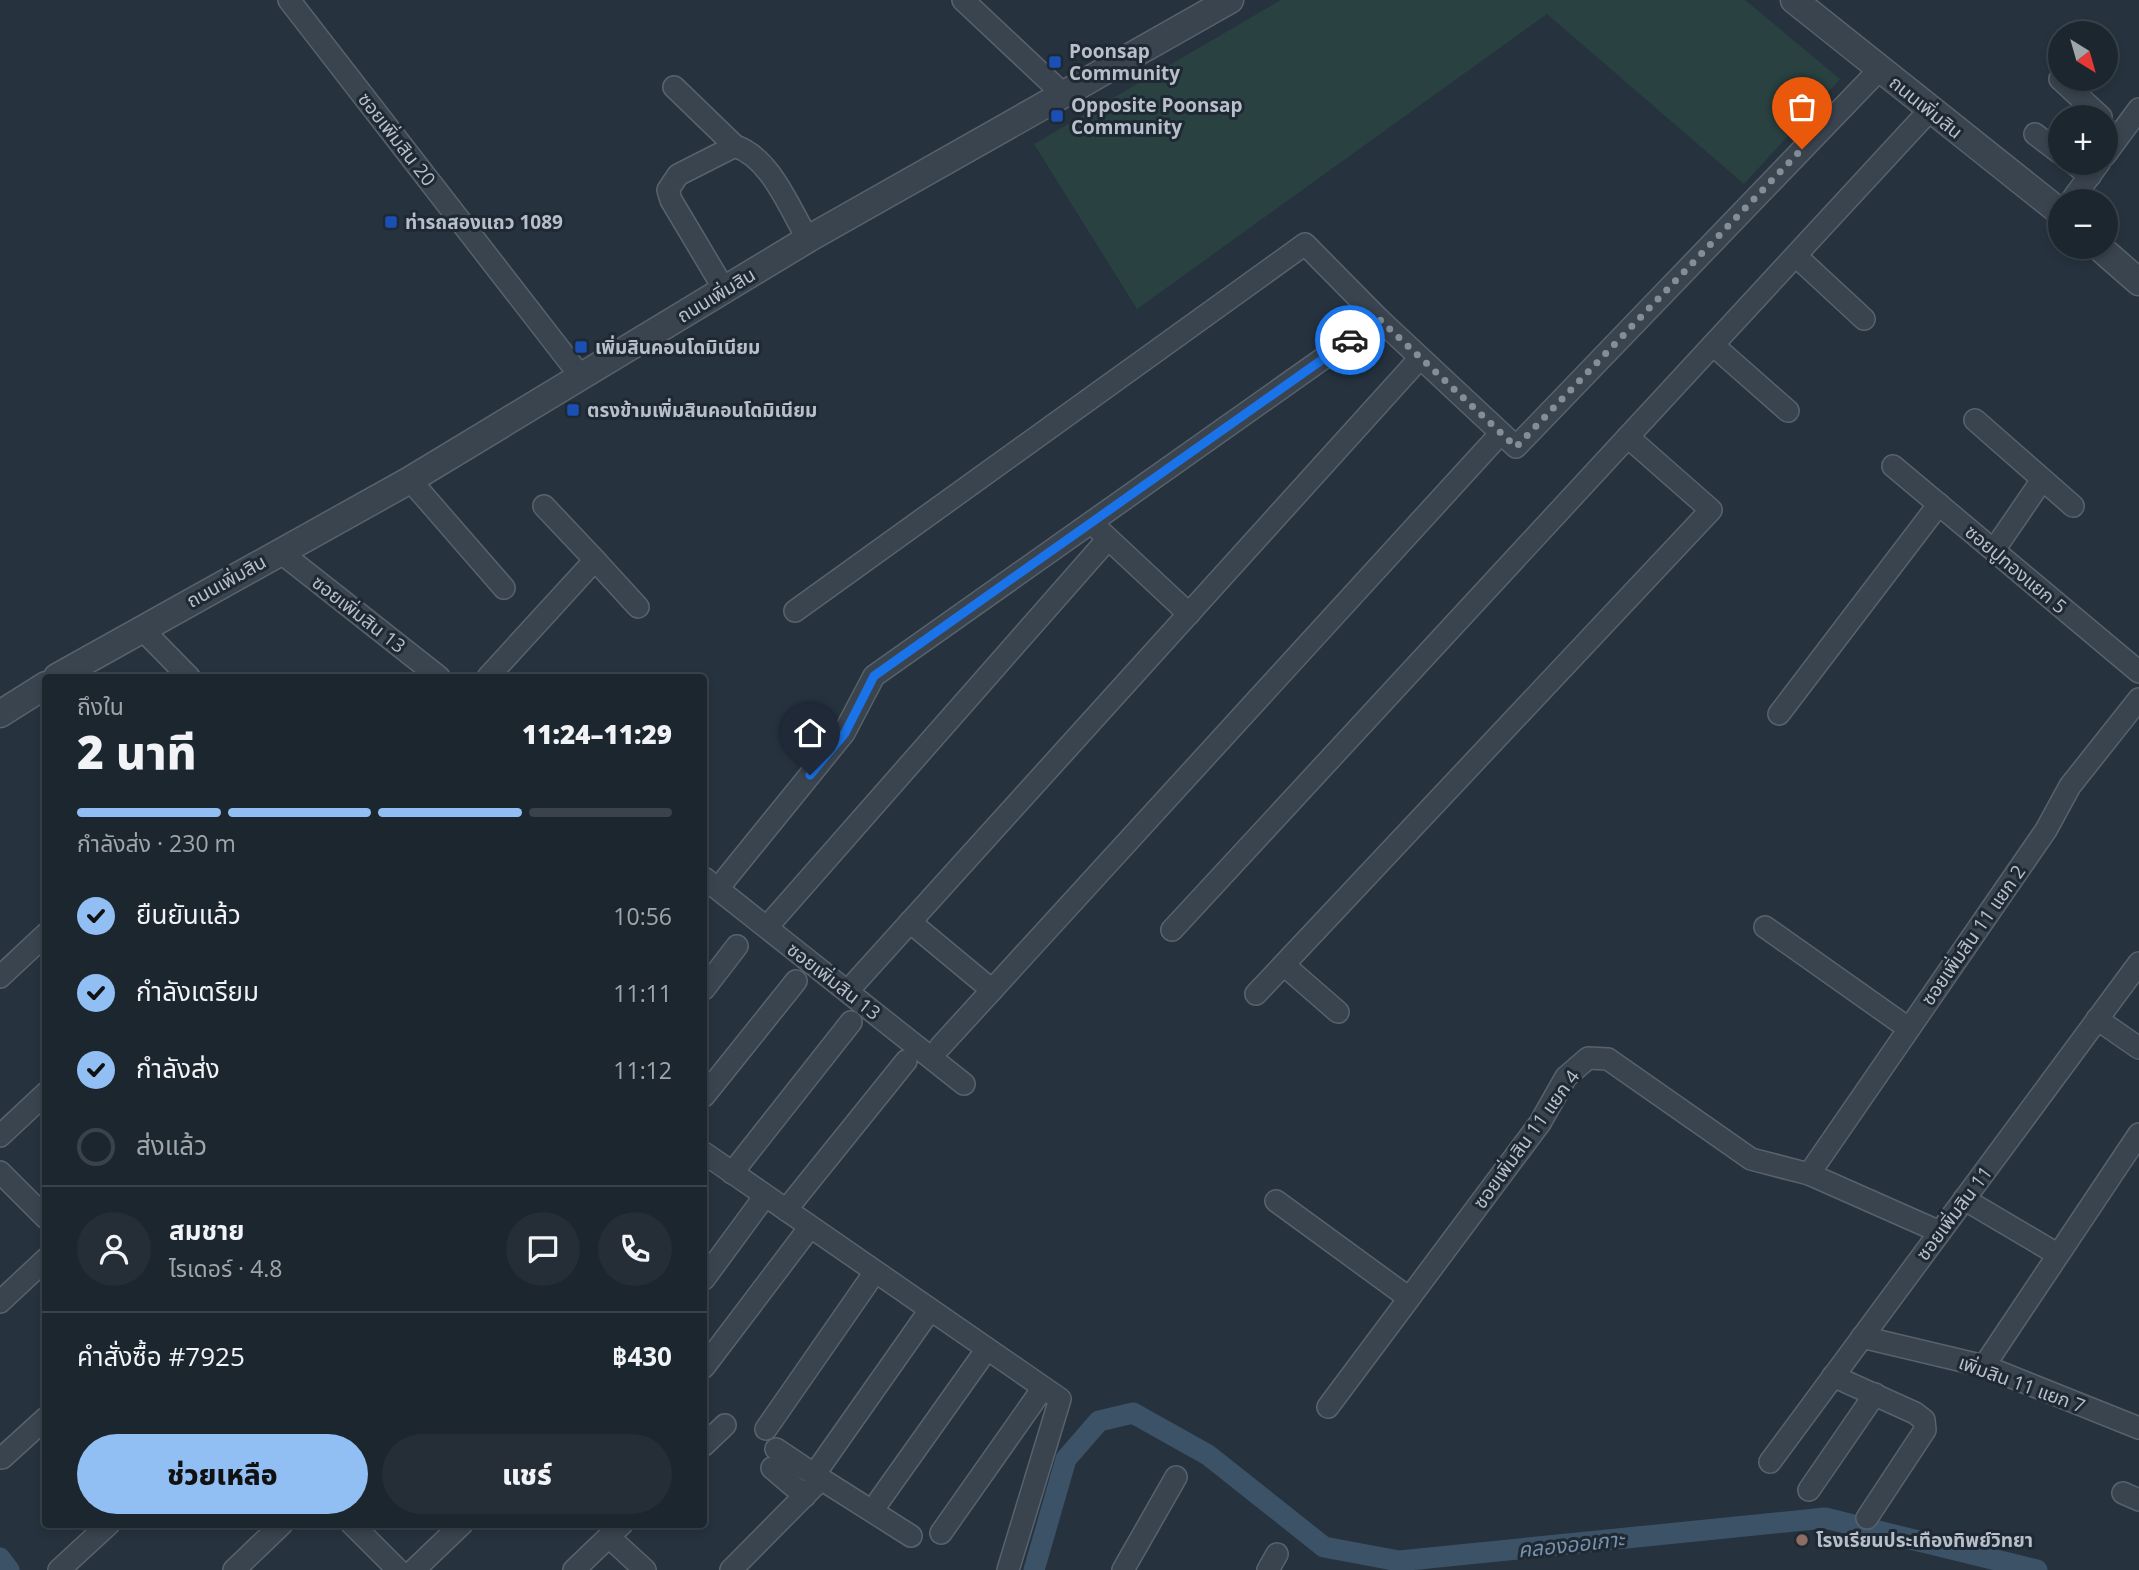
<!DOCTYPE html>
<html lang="th">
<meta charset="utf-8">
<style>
body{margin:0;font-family:"Open Sans","Noto Sans Thai",sans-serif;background:#252e37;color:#f1f3f6;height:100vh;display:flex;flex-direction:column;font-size:26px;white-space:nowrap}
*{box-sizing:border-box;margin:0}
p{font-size:23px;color:#a0a5aa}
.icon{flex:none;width:38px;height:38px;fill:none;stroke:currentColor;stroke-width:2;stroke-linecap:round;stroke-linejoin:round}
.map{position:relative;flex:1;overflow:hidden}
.sheet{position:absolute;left:42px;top:674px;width:665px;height:854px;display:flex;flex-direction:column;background:#1c262f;border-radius:7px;box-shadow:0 4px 10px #0003,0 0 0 2px #3a434b}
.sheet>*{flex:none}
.needle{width:46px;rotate:143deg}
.fabs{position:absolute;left:2048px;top:21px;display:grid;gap:14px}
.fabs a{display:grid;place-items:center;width:70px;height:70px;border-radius:50%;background:#1c262f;box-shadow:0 4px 10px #0003,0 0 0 2px #3a434b;font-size:35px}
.pin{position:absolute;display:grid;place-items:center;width:60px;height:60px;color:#fff;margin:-72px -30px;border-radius:50% 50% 50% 0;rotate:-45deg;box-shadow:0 0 7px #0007}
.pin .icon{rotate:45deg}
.courier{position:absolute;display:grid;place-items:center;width:70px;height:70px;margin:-35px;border:5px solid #1a73e8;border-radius:50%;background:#fff;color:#222;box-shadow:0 2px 9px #0007}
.head em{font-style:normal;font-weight:800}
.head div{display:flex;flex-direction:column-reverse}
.head{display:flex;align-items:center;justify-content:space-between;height:119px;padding:0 35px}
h1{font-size:46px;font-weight:800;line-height:52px}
.bar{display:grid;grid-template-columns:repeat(4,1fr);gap:10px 7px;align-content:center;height:84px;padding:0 35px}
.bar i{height:9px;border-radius:5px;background:#3a434b}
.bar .active{background:#91bff4}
.bar p{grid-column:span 4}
.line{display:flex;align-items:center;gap:18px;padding:0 35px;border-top:2px solid #3a434b}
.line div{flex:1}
.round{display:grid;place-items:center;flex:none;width:74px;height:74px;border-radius:37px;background:#252e37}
ol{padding:0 35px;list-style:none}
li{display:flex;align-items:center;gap:21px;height:77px}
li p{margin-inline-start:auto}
li .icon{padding:7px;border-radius:50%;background:#91bff4;color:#111;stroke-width:4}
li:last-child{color:#a0a5aa}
li i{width:38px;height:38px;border:4px solid #3a434b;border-radius:50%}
.primary-button{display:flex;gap:14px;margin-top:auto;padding:14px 35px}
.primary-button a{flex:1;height:80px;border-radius:42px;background:#91bff4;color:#111;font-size:28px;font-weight:800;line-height:80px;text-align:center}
.primary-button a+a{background:#252e37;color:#f1f3f6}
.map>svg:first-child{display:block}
.green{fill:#294141}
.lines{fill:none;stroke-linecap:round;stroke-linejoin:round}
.canal{stroke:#3c5267;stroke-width:21}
.minor-casing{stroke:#58626d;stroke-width:24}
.tertiary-casing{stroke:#58626d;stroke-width:29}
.minor{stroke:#3a444f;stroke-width:21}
.tertiary{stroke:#3a444f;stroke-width:26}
.done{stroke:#848e99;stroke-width:7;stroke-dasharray:0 12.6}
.route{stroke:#1a73e8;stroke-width:9}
.transit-dot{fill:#1a4fb4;stroke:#1f2934;stroke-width:2.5}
.education-dot{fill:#8d6e63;stroke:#1f2934;stroke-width:2.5}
.labels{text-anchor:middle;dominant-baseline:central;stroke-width:6;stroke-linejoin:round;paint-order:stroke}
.poi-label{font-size:19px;font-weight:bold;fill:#b7bfca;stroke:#1f2934;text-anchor:start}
.street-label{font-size:19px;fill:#b7bfca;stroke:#1f2934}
.water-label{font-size:21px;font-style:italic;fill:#7892ab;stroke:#1f2934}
</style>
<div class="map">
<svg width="2139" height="1570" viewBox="0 0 2139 1570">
<rect width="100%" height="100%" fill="#26333f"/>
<polygon class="green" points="1281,0 1745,0 1840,79 1744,184 1547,14 1137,309 1034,144"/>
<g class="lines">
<g class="canal">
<polyline points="0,1558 9,1570"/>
<polyline points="1034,1570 1066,1459 1099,1421 1133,1413 1208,1455 1324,1547 1399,1561 1825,1518 2037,1570"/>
</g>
<g class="minor-casing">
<g id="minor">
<polyline points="289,0 582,378"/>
<polyline points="963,0 1063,94"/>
<polyline points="2060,79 2101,117"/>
<polyline points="674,87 735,146"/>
<polyline points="2035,134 2060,153"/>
<polyline points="2105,155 2139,109"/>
<polyline points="2073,163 2090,176"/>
<polyline points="2071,201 2099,163"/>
<polyline points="1796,256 1864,319"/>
<path d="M724 289 671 200 668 190 678 175 735 146C771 158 789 208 808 239"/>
<polyline points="1713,345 1788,411"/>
<polyline points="1975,420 2073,506"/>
<polyline points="1893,466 2139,672"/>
<polyline points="410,480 504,588"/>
<polyline points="544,506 595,560"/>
<polyline points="1098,529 1189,614"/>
<polyline points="1994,550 2042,480"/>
<polyline points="279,551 439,677"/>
<polyline points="795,611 1305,244 1379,319"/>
<polyline points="142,629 189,677"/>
<polyline points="488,677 595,560 638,607"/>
<polyline points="1779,714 1939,504"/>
<polyline points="704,878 964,1084"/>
<polyline points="724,881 844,733 874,676 1379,319 1516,447 1879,70"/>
<polyline points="774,919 1108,539"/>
<polyline points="910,922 992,990"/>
<polyline points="1765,927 1908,1028"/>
<polyline points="1172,930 1929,111"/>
<polyline points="1284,965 1338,1012"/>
<polyline points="0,977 46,934"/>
<polyline points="855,983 1420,358"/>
<polyline points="704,989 737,946"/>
<polyline points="1256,994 1711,510 1628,437"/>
<polyline points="2097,1019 2139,1048"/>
<polyline points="940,1047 1501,433"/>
<polyline points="704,1096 796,981"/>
<polyline points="0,1136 46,1093"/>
<polyline points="704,1153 1060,1399 1008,1570"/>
<polyline points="0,1172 46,1218"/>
<polyline points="732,1173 851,1022"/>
<polyline points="1809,1174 2046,830 2070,786 2139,699"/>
<polyline points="1964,1199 2057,1254"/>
<polyline points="1276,1201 1409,1298"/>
<polyline points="786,1210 906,1061"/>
<polyline points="704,1279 765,1196"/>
<polyline points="0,1302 46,1259"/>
<polyline points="1862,1337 1984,1366 2139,1428"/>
<polyline points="1984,1366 2139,1134"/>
<polyline points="704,1367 810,1227"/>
<polyline points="1833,1376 1915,1413 1924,1420 1925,1430 1867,1518"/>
<polyline points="1328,1407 1540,1123 1566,1077 1588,1058 1608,1059 1751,1159 1809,1174 1940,1232"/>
<polyline points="766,1429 875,1272"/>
<polyline points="704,1445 725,1425"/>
<polyline points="2,1458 46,1418"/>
<polyline points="1770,1462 2139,963"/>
<polyline points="821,1465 930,1310"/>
<polyline points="772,1468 805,1496"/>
<polyline points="821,1479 911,1536"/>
<polyline points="1809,1490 1875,1394"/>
<polyline points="2123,1493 2139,1500"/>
<polyline points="879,1501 987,1349"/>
<polyline points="352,1524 398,1570"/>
<polyline points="941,1533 1043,1388"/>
<polyline points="609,1537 645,1570"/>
<polyline points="59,1570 109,1524"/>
<polyline points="234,1570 282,1524"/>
<polyline points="414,1570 462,1524"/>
<polyline points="574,1570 622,1524"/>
<polyline points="731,1570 821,1479 776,1449"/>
<polyline points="1123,1570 1176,1477"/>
<polyline points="1268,1570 1277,1554"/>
</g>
</g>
<g class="tertiary-casing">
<g id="tertiary">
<polyline points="1794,0 2060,212"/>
<polyline points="2099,247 2139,282"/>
<polyline points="57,677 410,480 808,239 1230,0"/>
<polyline points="0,714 46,685"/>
</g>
</g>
<use href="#minor" class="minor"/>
<use href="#tertiary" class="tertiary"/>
</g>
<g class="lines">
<polyline class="done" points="1350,340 1379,319 1516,447 1802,149"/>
<polyline class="route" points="810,775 845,733 874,676 1350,340"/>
</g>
<g class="transit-dot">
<rect x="1048" y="55" width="14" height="14" rx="3.5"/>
<rect x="1050" y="109" width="14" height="14" rx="3.5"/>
<rect x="384" y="215" width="14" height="14" rx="3.5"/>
<rect x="574" y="340" width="14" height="14" rx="3.5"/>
<rect x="566" y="403" width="14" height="14" rx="3.5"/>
</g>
<circle class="education-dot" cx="1802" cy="1540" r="7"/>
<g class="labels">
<g class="poi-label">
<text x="1069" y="51">Poonsap<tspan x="1069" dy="22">Community</tspan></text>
<text x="1071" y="105">Opposite Poonsap<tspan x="1071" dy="22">Community</tspan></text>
<text x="405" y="222">ท่ารถสองแถว 1089</text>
<text x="595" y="347">เพิ่มสินคอนโดมิเนียม</text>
<text x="587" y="410">ตรงข้ามเพิ่มสินคอนโดมิเนียม</text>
<text x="1816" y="1540">โรงเรียนประเทืองทิพย์วิทยา</text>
</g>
<g class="street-label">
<text transform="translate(1926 107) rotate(39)">ถนนเพิ่มสิน</text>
<text transform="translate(397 139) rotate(52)">ซอยเพิ่มสิน 20</text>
<text transform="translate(716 295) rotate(-31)">ถนนเพิ่มสิน</text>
<text transform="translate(2016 569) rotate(40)">ซอยปูทองแยก 5</text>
<text transform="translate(226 581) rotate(-29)">ถนนเพิ่มสิน</text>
<text transform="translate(359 614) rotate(38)">ซอยเพิ่มสิน 13</text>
<text transform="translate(1973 935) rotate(-55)">ซอยเพิ่มสิน 11 แยก 2</text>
<text transform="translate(834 981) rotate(38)">ซอยเพิ่มสิน 13</text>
<text transform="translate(1526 1139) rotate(-54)">ซอยเพิ่มสิน 11 แยก 4</text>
<text transform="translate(1954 1213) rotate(-53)">ซอยเพิ่มสิน 11</text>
<text transform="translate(2022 1384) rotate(20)">เพิ่มสิน 11 แยก 7</text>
</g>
<g class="water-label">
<text transform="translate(1571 1544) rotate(-6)">คลองออเกาะ</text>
</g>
</g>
</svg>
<div class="fabs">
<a><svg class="needle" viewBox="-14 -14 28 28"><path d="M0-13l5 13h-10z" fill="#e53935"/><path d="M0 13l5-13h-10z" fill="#a0a5aa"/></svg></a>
<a>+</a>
<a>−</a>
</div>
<div class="pin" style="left:1802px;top:149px;background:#ea580c"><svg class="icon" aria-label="bag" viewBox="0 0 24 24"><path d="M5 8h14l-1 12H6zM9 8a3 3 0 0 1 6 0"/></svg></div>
<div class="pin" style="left:810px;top:775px;background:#1f2937"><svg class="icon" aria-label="home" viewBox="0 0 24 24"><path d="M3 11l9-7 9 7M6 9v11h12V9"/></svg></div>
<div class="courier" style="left:1350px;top:340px"><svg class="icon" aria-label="car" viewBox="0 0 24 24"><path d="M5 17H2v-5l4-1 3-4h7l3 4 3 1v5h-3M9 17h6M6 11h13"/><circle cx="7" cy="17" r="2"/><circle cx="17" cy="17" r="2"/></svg></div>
<section class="sheet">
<div class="head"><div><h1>2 นาที</h1><p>ถึงใน</p></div><em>11:24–11:29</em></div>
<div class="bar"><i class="active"></i><i class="active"></i><i class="active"></i><i></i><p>กำลังส่ง · 230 m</p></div>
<ol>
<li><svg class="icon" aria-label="check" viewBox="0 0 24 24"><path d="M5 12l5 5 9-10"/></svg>ยืนยันแล้ว<p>10:56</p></li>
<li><svg class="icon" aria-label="check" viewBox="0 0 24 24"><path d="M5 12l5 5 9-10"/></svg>กำลังเตรียม<p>11:11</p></li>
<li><svg class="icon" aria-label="check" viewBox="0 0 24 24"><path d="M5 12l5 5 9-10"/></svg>กำลังส่ง<p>11:12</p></li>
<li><i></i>ส่งแล้ว</li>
</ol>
<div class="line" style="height:126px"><a class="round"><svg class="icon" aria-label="person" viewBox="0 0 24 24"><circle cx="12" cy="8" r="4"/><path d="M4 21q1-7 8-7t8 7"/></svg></a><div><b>สมชาย</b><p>ไรเดอร์ · 4.8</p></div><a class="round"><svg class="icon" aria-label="chat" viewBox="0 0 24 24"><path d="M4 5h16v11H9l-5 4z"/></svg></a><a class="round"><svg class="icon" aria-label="phone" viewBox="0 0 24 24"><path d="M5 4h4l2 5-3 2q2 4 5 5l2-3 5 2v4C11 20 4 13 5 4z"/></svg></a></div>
<div class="line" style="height:91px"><div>คำสั่งซื้อ #7925</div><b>฿430</b></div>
<div class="primary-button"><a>ช่วยเหลือ</a><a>แชร์</a></div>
</section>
</div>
